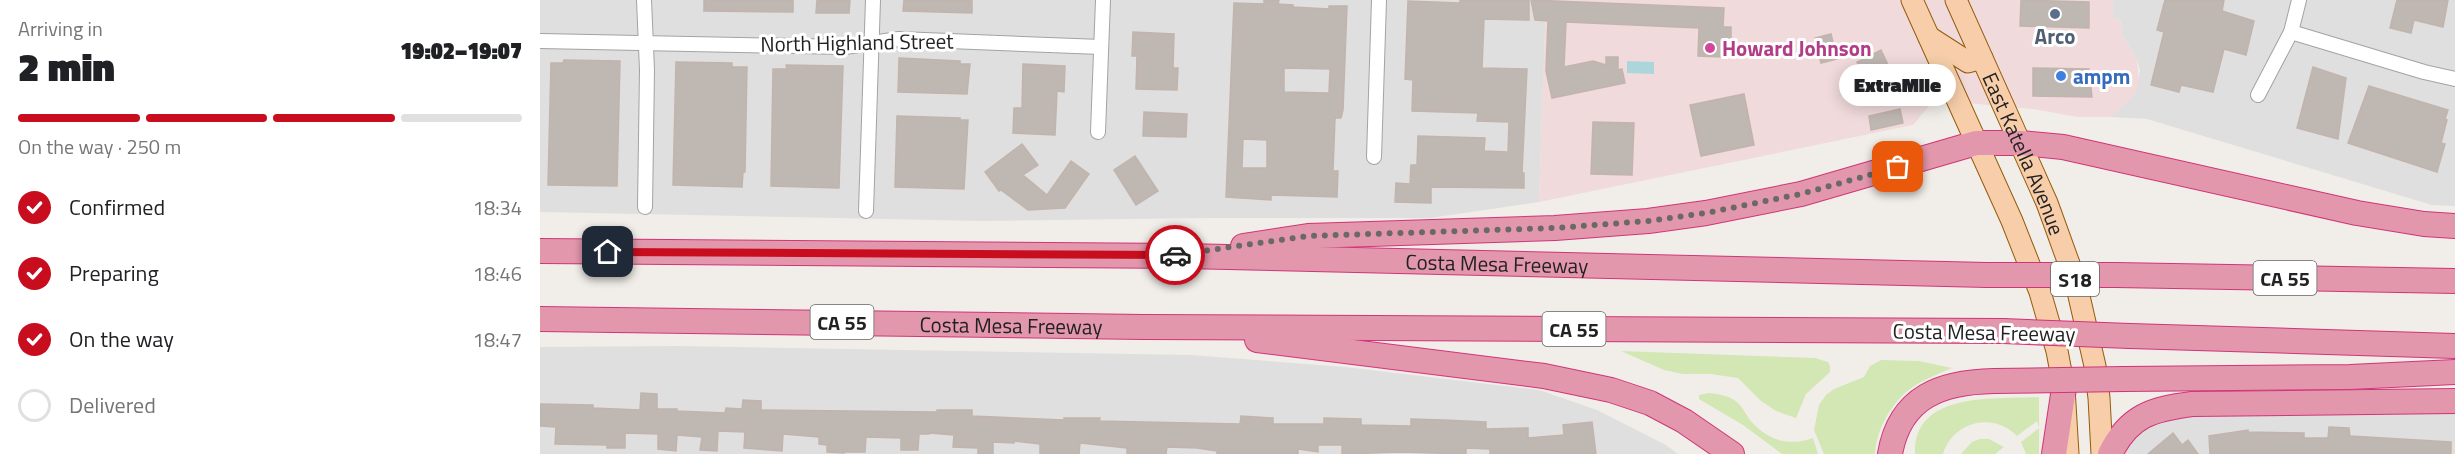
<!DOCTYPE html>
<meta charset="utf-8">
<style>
body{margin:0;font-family:"Titillium Web",sans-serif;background:#f2f2f2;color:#202124;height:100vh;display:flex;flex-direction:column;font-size:22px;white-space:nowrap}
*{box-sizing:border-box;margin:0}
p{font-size:20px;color:#757577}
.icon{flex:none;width:33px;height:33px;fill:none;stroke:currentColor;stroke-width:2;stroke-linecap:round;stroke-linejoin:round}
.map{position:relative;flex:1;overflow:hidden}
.drawer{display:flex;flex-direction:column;background:#fff;width:540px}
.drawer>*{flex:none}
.pin{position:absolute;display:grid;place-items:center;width:51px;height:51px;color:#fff;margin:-26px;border-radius:12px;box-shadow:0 3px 9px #0006}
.courier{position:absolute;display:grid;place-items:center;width:60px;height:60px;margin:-30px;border:4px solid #c70d1e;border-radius:50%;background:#fff;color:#222;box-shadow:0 2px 8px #0007}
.bubble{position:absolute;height:42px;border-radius:21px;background:#fff;box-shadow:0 3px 15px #0003;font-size:20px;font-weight:800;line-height:42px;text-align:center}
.summary em{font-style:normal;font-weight:800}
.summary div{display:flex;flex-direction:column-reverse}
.summary{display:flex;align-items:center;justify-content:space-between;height:102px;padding:0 18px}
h1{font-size:39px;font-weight:800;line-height:45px}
.bar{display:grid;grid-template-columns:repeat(4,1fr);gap:9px 6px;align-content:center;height:72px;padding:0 18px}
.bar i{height:8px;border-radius:4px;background:#e0e0e0}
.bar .on{background:#c70d1e}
.bar p{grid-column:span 4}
ol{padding:0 18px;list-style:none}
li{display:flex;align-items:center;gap:18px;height:66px}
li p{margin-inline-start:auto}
li .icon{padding:6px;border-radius:50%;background:#c70d1e;color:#fff;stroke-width:4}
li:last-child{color:#757577}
li i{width:33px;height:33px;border:3px solid #e0e0e0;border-radius:50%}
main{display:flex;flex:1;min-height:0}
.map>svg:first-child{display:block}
.residential{fill:#e0dfdf}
.commercial{fill:#f0dadb}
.grass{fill:#d2e7b3}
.water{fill:#add6dc}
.building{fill:#bfb7b2;stroke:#c2b4ac;stroke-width:1.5;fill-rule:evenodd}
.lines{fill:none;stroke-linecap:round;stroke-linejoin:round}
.street-casing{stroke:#a3a3a3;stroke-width:16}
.primary-casing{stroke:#965a0a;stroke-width:23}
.highway-casing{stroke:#d13479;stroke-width:26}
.street{stroke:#fff;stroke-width:14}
.primary{stroke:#f7cea9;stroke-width:21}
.highway{stroke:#e397ac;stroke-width:24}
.highway-bridge-casing{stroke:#d13479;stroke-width:26;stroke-linecap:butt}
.highway-bridge{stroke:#e397ac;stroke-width:24}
.done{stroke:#6a6968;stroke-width:6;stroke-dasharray:0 10.8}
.route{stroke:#c70d1e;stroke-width:8}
.service-dot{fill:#5c6f8a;stroke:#fff;stroke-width:2}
.hotel-dot{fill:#d1479c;stroke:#fff;stroke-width:2}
.shop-dot{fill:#3f7fe0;stroke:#fff;stroke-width:2}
.labels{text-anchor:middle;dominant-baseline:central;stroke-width:6;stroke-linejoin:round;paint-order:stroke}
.shield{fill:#fff;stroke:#646464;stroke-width:1.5}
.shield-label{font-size:20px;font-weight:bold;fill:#222}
.service-label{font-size:21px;font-weight:bold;fill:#4e5e75;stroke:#fff}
.street-label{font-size:21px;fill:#222;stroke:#fff}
.hotel-label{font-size:21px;font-weight:bold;fill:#b23c85;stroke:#fff;text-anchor:start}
.shop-label{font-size:21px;font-weight:bold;fill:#366cbe;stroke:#fff;text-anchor:start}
</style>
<main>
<section class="drawer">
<div class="summary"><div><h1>2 min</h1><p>Arriving in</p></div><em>19:02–19:07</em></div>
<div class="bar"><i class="on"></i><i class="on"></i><i class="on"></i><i></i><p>On the way · 250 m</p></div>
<ol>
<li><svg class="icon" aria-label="check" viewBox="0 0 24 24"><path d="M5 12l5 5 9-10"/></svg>Confirmed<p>18:34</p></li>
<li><svg class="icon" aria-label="check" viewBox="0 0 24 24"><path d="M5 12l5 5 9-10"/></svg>Preparing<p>18:46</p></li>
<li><svg class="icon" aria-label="check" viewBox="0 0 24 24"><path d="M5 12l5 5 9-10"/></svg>On the way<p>18:47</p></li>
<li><i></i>Delivered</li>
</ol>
</section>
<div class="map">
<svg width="1915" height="454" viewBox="0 0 1915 454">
<rect width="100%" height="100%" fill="#f1eee9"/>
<g class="residential">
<polygon points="0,0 1006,0 999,202 890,218 668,218 441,221 0,212"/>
<polygon points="1573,0 1915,0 1915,206 1892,205 1607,119 1571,117 1596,92 1600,70 1597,60 1582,34 1580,19 1573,19"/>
<polygon points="137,346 651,355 805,367 999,390 1057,410 1126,445 1138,454 0,454 0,347"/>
<polygon points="1624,413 1915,413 1915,454 1582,454 1583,446"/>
</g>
<polygon class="commercial" points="1006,0 1573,0 1573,18 1580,19 1582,34 1597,60 1599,82 1596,92 1588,102 1571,117 1538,117 1493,109 1394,100 1373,125 999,202"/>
<g class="grass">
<polygon points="1081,351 1275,358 1288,362 1290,366 1290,372 1266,394 1256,418 1236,411 1221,401 1198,378 1171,374 1143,374 1124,370"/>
<path d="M1341 360 1379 361 1412 368C1398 374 1382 380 1370 389 1351 403 1336 431 1335 454H1284L1274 430 1279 405 1286 395 1294 389 1324 377 1330 366Z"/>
<path d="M1169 393C1180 394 1191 396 1199 404 1204 409 1206 415 1210 420 1227 440 1248 447 1273 438L1278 454H1242L1203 425 1159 399V395Z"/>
<path d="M1499 397V454H1486L1481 442 1499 428 1497 421 1477 436C1452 411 1413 422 1403 454H1375C1373 391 1455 399 1499 397Z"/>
<polygon points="1440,439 1449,439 1464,447 1455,454 1421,454 1432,442"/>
</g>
<polygon class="water" points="1087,61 1114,62 1114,74 1087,73"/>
<g class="building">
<polygon points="164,0 253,0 253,12 164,11"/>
<polygon points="277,0 310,0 309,13 276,13"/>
<polygon points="364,0 432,0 432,13 363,11"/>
<path d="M724 0H739L738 4 753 5V7L789 9V6H807L803 110 801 118H795L793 171H798L797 197 731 195V200L686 197 694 3 724 4ZM744 68 790 69 789 93 744 92ZM703 139 727 140V168H702Z"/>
<polygon points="920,0 989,0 989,20 944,19 942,68 987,69 982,173 984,173 984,188 891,187 891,203 855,202 856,183 870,184 871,165 877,165 878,136 945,138 944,151 968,152 969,122 937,121 938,113 872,111 873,80 865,79 868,1 920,3"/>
<polygon points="991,0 1184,8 1183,27 1191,27 1191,39 1183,39 1182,57 1158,56 1159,28 1026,22 1024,67 1053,61 1066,65 1066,57 1078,57 1078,70 1082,69 1085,83 1012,98 1006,71 1008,21 995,20"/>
<polygon points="1481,0 1549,2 1549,28 1480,26"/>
<polygon points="1625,0 1684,0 1682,11 1714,21 1706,55 1684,49 1673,92 1641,85 1639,92 1611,85 1624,32 1617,30"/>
<polygon points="1857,0 1908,0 1903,27 1874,20 1871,33 1850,28"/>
<polygon points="593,32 634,34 633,68 638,68 637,90 596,89 597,56 592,56"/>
<polygon points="1291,34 1297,59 1281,63 1275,38"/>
<polygon points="1341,50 1357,84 1332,96 1317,62"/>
<polygon points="359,58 420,61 420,64 430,64 427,94 358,92"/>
<polygon points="24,60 80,61 77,186 8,185 11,63 23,63"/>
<polygon points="136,62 192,63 192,67 207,67 205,172 203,172 202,187 133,185"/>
<polygon points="483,64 525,66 524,92 517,91 515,135 473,133 474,108 482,108"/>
<polygon points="246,65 303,66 299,188 231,186 233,69 247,69"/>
<polygon points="1773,67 1806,78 1798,139 1757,128"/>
<polygon points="1493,68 1549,69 1552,97 1493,96"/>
<polygon points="1829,86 1908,110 1905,119 1907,120 1901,143 1905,144 1897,172 1808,143"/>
<polygon points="1204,94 1214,145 1161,156 1150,105"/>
<polygon points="1360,109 1363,123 1331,130 1329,116"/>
<polygon points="604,112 647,114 646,137 603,136"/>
<polygon points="357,116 420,118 420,120 428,120 424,189 355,187"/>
<polygon points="1053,122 1094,123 1092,175 1051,174"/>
<polygon points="482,144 498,165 483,175 507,195 531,161 549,174 525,208 488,210 461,190 459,191 445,172"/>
<polygon points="595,156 618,191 596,205 574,170"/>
<polygon points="101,393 117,394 117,409 137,409 137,411 185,413 186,408 202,409 203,400 221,401 221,410 397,412 397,410 432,410 432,416 524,420 524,418 560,418 559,421 700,424 701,416 733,418 733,424 784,424 784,418 821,419 821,425 871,426 871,419 904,420 946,422 946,429 988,428 988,438 1024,435 1023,425 1052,422 1056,454 950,454 950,449 926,448 926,454 861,452 802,454 802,445 778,445 778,452 758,449 758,454 677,454 677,451 657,448 627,447 626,454 587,454 587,448 540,443 539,454 500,454 500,444 474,441 474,443 453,442 453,454 438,454 438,448 413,447 414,435 389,433 389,434 379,434 378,450 361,450 361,438 326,437 325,452 304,452 304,453 287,452 287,445 279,444 279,437 243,434 242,451 204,448 205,432 178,431 177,451 160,450 162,437 137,435 136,451 118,449 118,434 85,433 85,448 67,448 67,445 15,444 16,427 0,426 0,404 53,405 53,408 100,410"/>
<polygon points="1789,427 1809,428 1810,436 1911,442 1911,454 1670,454 1669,436 1708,430 1708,432 1764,433 1764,438 1788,438"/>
<polygon points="1633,433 1642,445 1648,440 1658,454 1608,454"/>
</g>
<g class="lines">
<g class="street-casing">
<g id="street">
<polyline points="104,0 107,70 105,207"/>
<polyline points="1751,32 1884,72 1915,79"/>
<polyline points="0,41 305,47 359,39 561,47"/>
<polyline points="1718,95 1751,32 1759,0"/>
<polyline points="558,132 563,0"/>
<polyline points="834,157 839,0"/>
<polyline points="326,211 333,0"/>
</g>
</g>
<g class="primary-casing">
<g id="primary">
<polyline points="1372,0 1472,221 1500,292 1517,351 1524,388 1528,454"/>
<path id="s1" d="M1416 0 1507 203 1536 283 1555 366 1559 398 1562 454"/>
<polyline points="1389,37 1428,62 1442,58"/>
</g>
</g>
<g class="highway-casing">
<g id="highway">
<polyline points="703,246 768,236 1015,228 1108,221 1166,213 1261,194 1436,143 1481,143 1523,147 1817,213 1884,224 1915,226"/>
<path id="s2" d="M0 251 644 256 1447 275"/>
<polyline points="1575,275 1915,281"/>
<path id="s3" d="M0 319 604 327 1463 331"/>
<polyline points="1590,336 1915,346"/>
<polyline points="717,340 1004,376 1071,390 1110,403 1144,421 1192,454"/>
<polyline points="1584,379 1810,377 1915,372"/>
<path d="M1350 454C1360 396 1402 382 1454 381"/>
<polyline points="1514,454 1524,388"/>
<path d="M1570 454C1589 415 1613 409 1652 404L1915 401"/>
</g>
</g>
<use href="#street" class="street"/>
<use href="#primary" class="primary"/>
<use href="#highway" class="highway"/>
<g class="highway-bridge-casing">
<g id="highway-bridge">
<polyline points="1447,275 1575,275"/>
<polyline points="1463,331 1590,336"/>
<polyline points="1454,381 1584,379"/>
</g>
</g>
<use href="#highway-bridge" class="highway-bridge"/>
</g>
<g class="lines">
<polyline class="done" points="635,255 768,236 1015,228 1108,221 1166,213 1261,194 1358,167"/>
<polyline class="route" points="68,252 635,255"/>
</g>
<circle class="service-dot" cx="1515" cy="14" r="6"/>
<circle class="hotel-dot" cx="1170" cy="48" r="6"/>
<circle class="shop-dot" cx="1521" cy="76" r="6"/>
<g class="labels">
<g class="shield">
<rect x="1713.5" y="261" width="63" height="34" rx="4.5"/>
<rect x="1511" y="262" width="48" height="34" rx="4.5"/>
<rect x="270.5" y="305" width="63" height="34" rx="4.5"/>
<rect x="1002.5" y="312" width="63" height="34" rx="4.5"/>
</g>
<g class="shield-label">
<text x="1745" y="278">CA 55</text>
<text x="1535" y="279">S18</text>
<text x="302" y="322">CA 55</text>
<text x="1034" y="329">CA 55</text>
</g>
<g class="service-label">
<text x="1515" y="36">Arco</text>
</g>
<g class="street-label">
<text transform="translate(317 42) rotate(-1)">North Highland Street</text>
<text stroke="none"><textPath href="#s1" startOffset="168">East Katella Avenue</textPath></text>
<text stroke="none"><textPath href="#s2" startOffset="957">Costa Mesa Freeway</textPath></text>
<text stroke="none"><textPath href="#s3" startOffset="471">Costa Mesa Freeway</textPath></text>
<text transform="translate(1444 332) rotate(1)">Costa Mesa Freeway</text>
</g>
<g class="hotel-label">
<text x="1182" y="48">Howard Johnson</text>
</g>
<g class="shop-label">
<text x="1533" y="76">ampm</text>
</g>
</g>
</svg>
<div class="pin" style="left:1358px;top:167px;background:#ea580c"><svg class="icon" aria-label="bag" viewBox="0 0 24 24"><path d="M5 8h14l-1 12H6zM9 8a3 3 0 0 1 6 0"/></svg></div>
<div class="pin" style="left:68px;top:252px;background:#1f2937"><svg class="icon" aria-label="home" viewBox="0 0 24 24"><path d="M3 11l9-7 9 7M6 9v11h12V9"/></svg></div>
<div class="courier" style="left:635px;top:255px"><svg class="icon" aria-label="car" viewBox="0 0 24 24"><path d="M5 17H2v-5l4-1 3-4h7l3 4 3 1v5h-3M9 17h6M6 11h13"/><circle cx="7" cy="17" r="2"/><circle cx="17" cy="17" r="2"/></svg></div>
<div class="bubble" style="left:1299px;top:64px;width:117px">ExtraMile</div>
</div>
</main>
